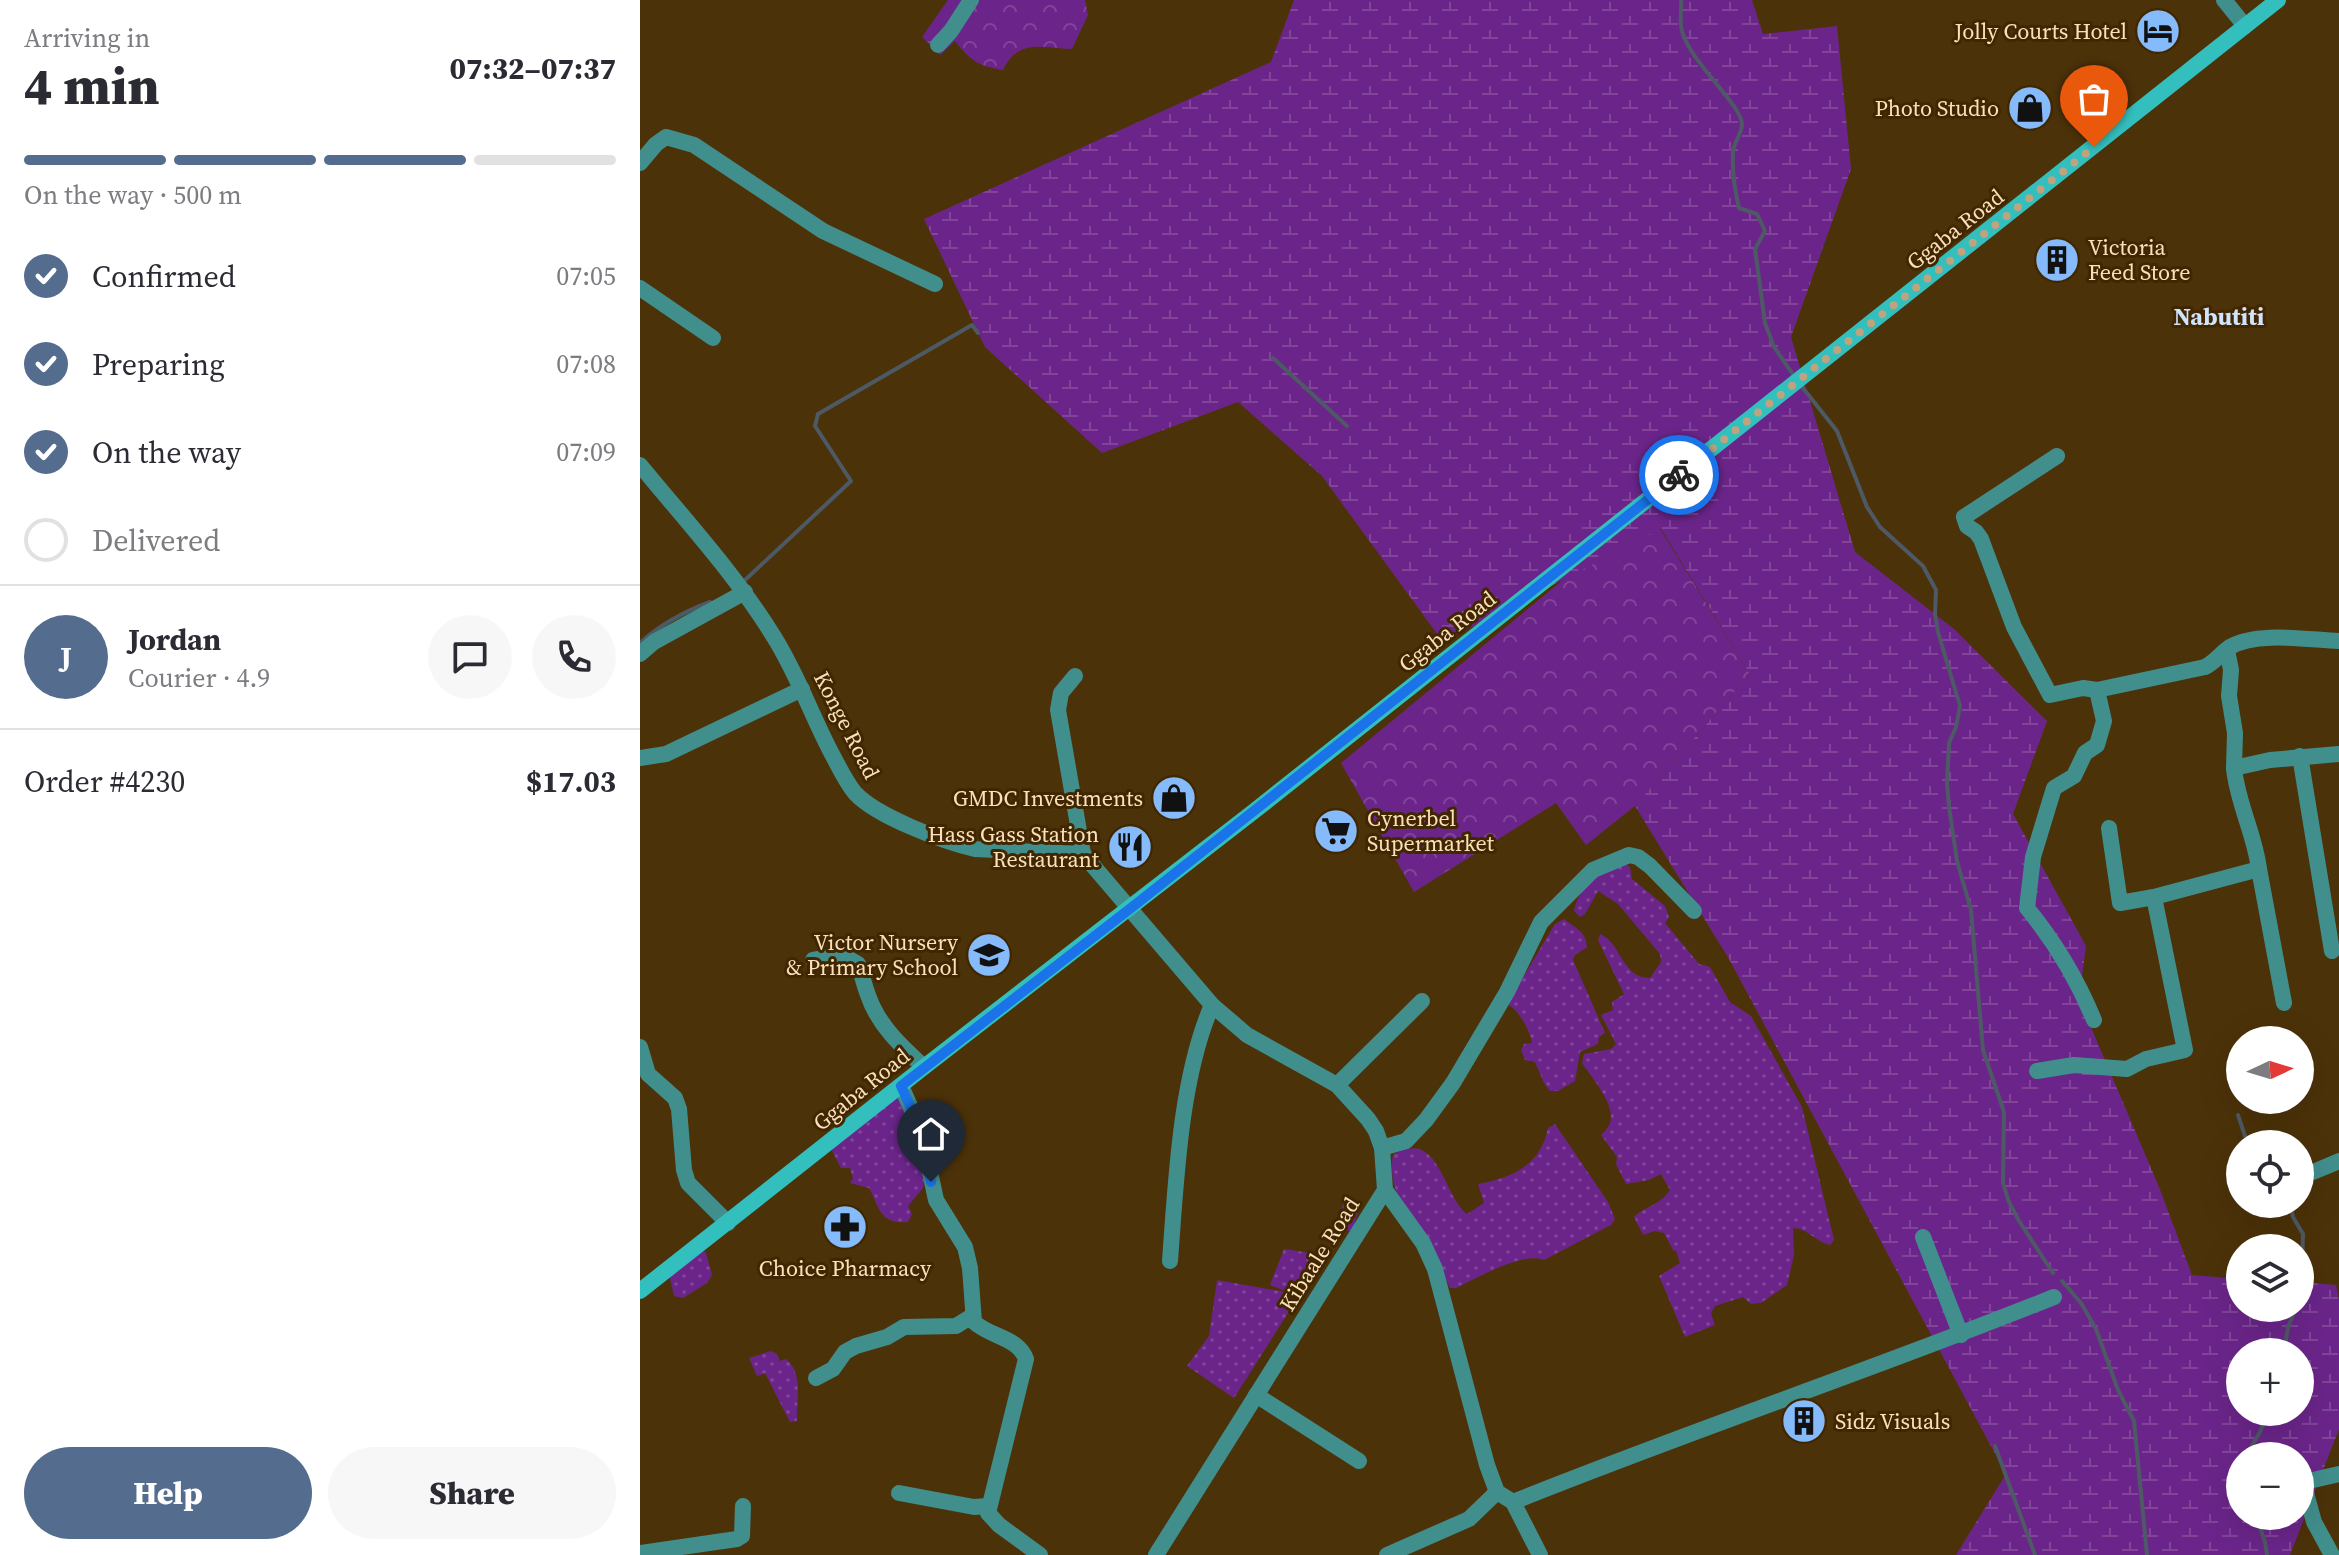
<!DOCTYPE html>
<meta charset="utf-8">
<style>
body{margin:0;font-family:"Source Serif 4",serif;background:#f7f7f7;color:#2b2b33;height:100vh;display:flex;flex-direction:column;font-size:30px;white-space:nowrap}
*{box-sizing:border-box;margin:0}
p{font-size:26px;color:#7c7c81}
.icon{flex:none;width:44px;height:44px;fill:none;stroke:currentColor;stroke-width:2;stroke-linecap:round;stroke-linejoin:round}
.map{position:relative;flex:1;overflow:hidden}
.panel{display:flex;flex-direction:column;background:#fff;width:640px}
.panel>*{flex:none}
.needle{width:52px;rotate:86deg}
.buttons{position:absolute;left:1586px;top:1026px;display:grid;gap:16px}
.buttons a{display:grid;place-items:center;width:88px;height:88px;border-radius:50%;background:#fff;box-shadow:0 8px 32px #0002;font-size:40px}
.pin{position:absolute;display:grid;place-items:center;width:68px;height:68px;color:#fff;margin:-82px -34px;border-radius:50% 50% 50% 0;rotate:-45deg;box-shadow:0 0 8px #0007}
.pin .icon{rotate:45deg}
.courier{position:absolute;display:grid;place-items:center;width:80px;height:80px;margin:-40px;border:6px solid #1a73e8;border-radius:50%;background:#fff;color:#222;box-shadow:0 2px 10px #0007}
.overview em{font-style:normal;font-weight:800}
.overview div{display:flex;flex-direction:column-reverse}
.overview{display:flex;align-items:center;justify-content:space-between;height:136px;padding:0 24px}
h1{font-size:52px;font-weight:800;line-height:60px}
.bar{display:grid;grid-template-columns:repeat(4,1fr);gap:12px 8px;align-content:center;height:96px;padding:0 24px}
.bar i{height:10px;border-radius:6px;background:#e1e1e2}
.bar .current{background:#546c8d}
.bar p{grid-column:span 4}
.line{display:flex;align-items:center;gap:20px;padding:0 24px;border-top:2px solid #e1e1e2}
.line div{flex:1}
.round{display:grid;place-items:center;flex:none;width:84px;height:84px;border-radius:42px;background:#f7f7f7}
ol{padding:0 24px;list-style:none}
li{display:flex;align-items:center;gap:24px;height:88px}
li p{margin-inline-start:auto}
li .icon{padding:8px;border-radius:50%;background:#546c8d;color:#fff;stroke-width:4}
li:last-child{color:#7c7c81}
li i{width:44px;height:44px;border:4px solid #e1e1e2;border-radius:50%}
.button{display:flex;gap:16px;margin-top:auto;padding:16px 24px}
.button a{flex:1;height:92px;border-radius:48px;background:#546c8d;color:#fff;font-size:32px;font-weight:800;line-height:92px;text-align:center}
.button a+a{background:#f7f7f7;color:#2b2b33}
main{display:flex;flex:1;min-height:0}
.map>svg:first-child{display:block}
.grass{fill:url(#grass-dots)}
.forest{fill:url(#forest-crowns)}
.wetland{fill:url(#wetland-marsh);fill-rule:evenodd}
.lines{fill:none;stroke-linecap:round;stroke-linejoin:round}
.stream{stroke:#4d5964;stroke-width:4}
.minor{stroke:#418f8d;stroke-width:16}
.secondary{stroke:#32bfbd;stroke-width:16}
.done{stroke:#bea37e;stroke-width:8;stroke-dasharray:0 14.4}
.route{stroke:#1a73e8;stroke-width:10}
.labels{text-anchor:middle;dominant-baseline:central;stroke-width:6;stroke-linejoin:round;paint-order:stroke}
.poi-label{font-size:22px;fill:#fbe0bd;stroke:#412700;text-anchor:end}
.street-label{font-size:22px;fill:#fbe0bd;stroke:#412700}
.neighbourhood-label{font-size:24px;font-weight:bold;fill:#d0e4fd;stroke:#412700}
</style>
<main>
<section class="panel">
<div class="overview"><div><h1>4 min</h1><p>Arriving in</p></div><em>07:32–07:37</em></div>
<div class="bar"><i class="current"></i><i class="current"></i><i class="current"></i><i></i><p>On the way · 500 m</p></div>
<ol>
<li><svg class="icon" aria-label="check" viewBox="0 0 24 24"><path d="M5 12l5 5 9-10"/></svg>Confirmed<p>07:05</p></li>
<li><svg class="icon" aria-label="check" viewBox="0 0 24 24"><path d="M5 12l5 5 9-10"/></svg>Preparing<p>07:08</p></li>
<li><svg class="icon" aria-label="check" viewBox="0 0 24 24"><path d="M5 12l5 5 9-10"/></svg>On the way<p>07:09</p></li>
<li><i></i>Delivered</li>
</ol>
<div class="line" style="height:144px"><b class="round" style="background:#546c8d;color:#fff">J</b><div><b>Jordan</b><p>Courier · 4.9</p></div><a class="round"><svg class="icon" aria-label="chat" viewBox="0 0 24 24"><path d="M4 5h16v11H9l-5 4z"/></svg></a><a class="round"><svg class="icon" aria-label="phone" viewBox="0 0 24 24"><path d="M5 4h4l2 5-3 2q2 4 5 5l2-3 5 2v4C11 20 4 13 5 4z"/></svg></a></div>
<div class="line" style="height:104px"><div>Order #4230</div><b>$17.03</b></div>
<div class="button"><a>Help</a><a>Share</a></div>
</section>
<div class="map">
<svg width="1699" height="1555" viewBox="0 0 1699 1555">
<defs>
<pattern id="grass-dots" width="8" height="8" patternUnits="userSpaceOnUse" patternTransform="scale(2)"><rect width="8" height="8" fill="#6b258a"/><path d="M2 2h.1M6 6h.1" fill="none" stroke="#814499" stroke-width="1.8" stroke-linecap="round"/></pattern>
<pattern id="forest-crowns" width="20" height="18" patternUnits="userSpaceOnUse" patternTransform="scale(2)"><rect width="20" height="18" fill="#6b258a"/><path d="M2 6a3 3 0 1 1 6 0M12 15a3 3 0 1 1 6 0" fill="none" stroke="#814499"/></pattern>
<pattern id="wetland-marsh" width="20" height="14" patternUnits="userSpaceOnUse" patternTransform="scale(2)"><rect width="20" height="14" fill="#6b258a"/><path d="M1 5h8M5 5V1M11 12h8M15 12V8" fill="none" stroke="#814499"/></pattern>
</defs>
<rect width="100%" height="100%" fill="#4c3209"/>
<g class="grass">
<path d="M985 863 990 867 992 879 1025 906 1029 917 1025 923 1059 964 1070 967 1090 1002 1111 1016 1162 1107 1194 1240 1190 1245C1176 1242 1167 1228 1153 1228L1154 1255 1147 1285 1121 1303 1111 1304 1103 1297 1075 1306 1071 1313 1075 1325 1045 1337 1019 1276 1040 1263 1036 1251 1033 1250 1024 1233 1015 1231 1003 1235 994 1217C1007 1205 1019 1206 1030 1190L1021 1174 1009 1180 986 1184 976 1164 977 1157 961 1135C966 1130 971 1125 971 1117 971 1099 952 1078 942 1063L944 1054 971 1049 976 1044 961 1015 973 1010 972 1002 984 994 958 940 960 934C982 943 981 978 1010 978L1021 962 1020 954 978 904 958 891 945 914 940 917 934 911C940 883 961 872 985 863Z"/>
<path d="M924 919C935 928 946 931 947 947L934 956 933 960 965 1033 959 1037 958 1044 940 1052 935 1081 918 1091H910L904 1083 895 1062 885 1060 881 1050 884 1044 892 1043C890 1030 879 1010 867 1004L915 924Z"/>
<path d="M257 1094 264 1102 286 1173 283 1188 268 1206 272 1214 268 1222C238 1224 240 1207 229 1188L210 1183 213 1178 210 1168H201L190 1147Z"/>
<path d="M915 1124 968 1202 975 1219 971 1225 904 1260C883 1251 837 1278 816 1288H810C805 1277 799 1265 793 1254 774 1224 746 1193 753 1155 799 1127 802 1194 827 1214L844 1203 838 1184C872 1178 901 1165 908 1128Z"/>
<polygon points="704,1201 720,1206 712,1232 696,1227"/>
<polygon points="644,1249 678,1254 683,1258 594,1398 547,1366 569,1336 577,1280 651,1293 630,1285"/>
<polygon points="63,1250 66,1253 72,1275 67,1283 43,1298 34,1296 29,1274"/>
<path d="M131 1351 137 1354 140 1361 146 1359C164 1374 156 1400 157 1421L150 1422 125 1373 117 1376 109 1358Z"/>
</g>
<g class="forest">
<path d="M308 0H445L448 15 432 49C402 48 378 38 363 70 338 66 331 61 315 41L300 55 282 37Z"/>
<polygon points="1020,529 1110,674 995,806 946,845 916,803 774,892 701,763 946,561"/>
</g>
<path class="wetland" d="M654 0H1112L1123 34 1197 26 1211 169 1151 337 1215 552 1314 629 1407 721 1373 814 1446 946 1439 999 1519 1187 1552 1275 1600 1279V1308H1660V1282L1696 1285 1699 1300V1429L1650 1555H1316L1366 1474 1089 959 995 806 1110 674 1021 529 803 642 682 476 598 402 462 453 345 347 284 219 631 62ZM1600 1352H1660V1412H1600ZM1600 1456H1660V1516H1600Z"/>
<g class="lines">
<g class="stream">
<path d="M1041 0C1042 10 1039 21 1042 31 1050 62 1101 104 1102 124 1102 134 1093 143 1093 153 1092 171 1095 191 1099 208L1117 214 1125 231 1115 249 1125 323 1134 347 1154 376"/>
<polyline points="633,358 707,426"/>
<polyline points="1159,383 1197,431 1227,507 1240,527 1283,566 1296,590 1295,614 1298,632 1320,706 1316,727 1309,743 1307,783 1309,807 1317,861 1331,910 1343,1050 1364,1112 1363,1183 1369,1202 1379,1221 1413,1273"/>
<polyline points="105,580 211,481 175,426 178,414 332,325 338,333"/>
<path d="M0 643C21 624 43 612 70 602"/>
<polyline points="1598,1115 1605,1136 1615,1144"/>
<polyline points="1650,1204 1653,1217 1663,1234 1662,1265 1666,1276 1660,1299"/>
<polyline points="1422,1281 1441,1303 1456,1329 1478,1390 1494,1421 1507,1555"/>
<polyline points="1644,1352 1648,1327 1656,1308"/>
<polyline points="1355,1446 1395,1555"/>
<polyline points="1606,1456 1620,1432 1628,1412"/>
<polyline points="1616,1516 1625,1542 1627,1555"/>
</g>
<g class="minor">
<polyline points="1584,0 1605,26"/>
<polyline points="298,45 311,31 331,0"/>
<polyline points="0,163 16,144 26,137 54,145 183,231 295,284"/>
<polyline points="0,288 73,338"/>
<path d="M1417 456 1324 517 1327 526 1336 532 1341 539 1374 627 1410 695 1443 688 1457 690 1565 667C1575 662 1581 653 1590 647 1617 631 1669 640 1699 641"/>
<path d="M0 465C46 521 96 575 134 637 158 675 172 717 193 756 200 769 206 782 215 793 236 816 304 842 335 849L443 854 572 1005 607 1035 697 1085 728 1119 736 1131 742 1148 745 1190 516 1555"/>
<polyline points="1587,650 1591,670 1589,696 1595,733 1594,768"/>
<polyline points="0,654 14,642 105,592"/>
<polyline points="435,676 421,693 418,710 443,854"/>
<polyline points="1660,756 1692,951"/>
<polyline points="0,758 26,754 162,689"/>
<path d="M1469 828 1480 903 1514 897 1619 869C1615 835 1597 802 1594 768L1630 760 1699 754"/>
<polyline points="1619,869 1644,1003"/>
<path d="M173 960 202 955 218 964C222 974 224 985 228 995 238 1025 261 1046 284 1067"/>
<path d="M1454 1020C1437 979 1415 942 1387 908L1393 857 1414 788 1434 776 1445 753 1457 745 1464 721 1457 690"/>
<polyline points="0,1047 8,1074 35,1098 39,1109 44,1170 48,1183 88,1223"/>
<polyline points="1397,1071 1434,1065 1487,1069 1506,1059 1545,1050 1514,897"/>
<polyline points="697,1085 782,1001"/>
<path d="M261 1086 281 1130 296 1200 325 1247 330 1268 334 1322C350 1337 378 1337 386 1359L348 1513 359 1525 400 1555"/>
<polyline points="742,1148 766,1141 786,1120 813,1083 867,992 901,922 953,870 989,855 998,857 1010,866 1054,911"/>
<polyline points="1673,1172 1699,1161"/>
<polyline points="745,1190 783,1243 795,1269 847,1465 857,1492 873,1502 900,1555"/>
<polyline points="1283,1237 1321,1335"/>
<path d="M530 1261C536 1181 540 1079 572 1005"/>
<polyline points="176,1378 193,1369 205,1352 216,1346 247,1337 264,1327 316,1326 332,1316"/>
<polyline points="616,1395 719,1461"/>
<polyline points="1663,1482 1674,1522 1692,1555"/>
<polyline points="1660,1483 1699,1474"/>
<polyline points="259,1493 334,1507 348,1506"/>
<path d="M873 1502C1052 1430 1235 1369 1414 1297"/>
<polyline points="0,1553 97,1539 102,1536 103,1506"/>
<polyline points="747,1555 829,1519 857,1492"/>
</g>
<polyline class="secondary" points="0,1291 284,1067 613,812 1638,0"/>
</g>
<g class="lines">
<polyline class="done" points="1039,475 1454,147"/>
<polyline class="route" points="291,1182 281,1130 261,1086 491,908 1039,475"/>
</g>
<defs>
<g id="hotel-disc" transform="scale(2.3)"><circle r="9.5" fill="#85bbfb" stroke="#412700"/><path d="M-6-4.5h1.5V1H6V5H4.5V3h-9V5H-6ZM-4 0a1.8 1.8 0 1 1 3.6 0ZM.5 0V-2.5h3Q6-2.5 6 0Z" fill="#111"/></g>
<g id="shop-disc" transform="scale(2.3)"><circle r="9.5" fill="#85bbfb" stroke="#412700"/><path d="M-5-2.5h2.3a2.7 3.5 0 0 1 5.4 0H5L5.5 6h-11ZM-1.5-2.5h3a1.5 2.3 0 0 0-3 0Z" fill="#111"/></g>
<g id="building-disc" transform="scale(2.3)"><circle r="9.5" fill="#85bbfb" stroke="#412700"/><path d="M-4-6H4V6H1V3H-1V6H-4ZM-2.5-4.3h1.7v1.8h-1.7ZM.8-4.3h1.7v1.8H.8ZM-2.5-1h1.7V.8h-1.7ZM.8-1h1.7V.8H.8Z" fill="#111"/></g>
<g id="supermarket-disc" transform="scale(2.3)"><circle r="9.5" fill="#85bbfb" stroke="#412700"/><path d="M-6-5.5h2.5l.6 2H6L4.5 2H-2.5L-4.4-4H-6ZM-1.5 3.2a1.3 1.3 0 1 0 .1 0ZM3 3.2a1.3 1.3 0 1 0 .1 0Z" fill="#111"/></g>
<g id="restaurant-disc" transform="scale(2.3)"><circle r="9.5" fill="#85bbfb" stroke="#412700"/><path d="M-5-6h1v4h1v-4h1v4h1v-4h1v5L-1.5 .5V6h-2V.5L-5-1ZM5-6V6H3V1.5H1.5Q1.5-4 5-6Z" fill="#111"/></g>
<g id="school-disc" transform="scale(2.3)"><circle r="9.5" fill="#85bbfb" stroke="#412700"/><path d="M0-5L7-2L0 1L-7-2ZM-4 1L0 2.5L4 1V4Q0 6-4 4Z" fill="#111"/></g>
<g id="pharmacy-disc" transform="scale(2.3)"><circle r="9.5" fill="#85bbfb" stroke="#412700"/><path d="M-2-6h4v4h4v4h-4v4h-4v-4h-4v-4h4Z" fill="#111"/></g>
</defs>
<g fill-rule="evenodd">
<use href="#hotel-disc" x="1518" y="31"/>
<use href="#shop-disc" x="1390" y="108"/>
<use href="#building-disc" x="1417" y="260"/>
<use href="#shop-disc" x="534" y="798"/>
<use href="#supermarket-disc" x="696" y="831"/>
<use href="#restaurant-disc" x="490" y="847"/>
<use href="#school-disc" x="349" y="955"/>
<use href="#pharmacy-disc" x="205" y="1227"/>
<use href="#building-disc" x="1164" y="1421"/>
</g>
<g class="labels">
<g class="poi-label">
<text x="1487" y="31">Jolly Courts Hotel</text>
<text x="1359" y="108">Photo Studio</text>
<text x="1448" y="247" text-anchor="start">Victoria<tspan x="1448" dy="25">Feed Store</tspan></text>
<text x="503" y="798">GMDC Investments</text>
<text x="727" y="818" text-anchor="start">Cynerbel<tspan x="727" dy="25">Supermarket</tspan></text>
<text x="459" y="834">Hass Gass Station<tspan x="459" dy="25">Restaurant</tspan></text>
<text x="318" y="942">Victor Nursery<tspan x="318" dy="25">&amp; Primary School</tspan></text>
<text x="205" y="1268" text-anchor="middle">Choice Pharmacy</text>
<text x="1195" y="1421" text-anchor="start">Sidz Visuals</text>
</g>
<g class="street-label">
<text transform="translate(1315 229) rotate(-38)">Ggaba Road</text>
<text transform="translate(807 631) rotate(-38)">Ggaba Road</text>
<text transform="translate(207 725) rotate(63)">Konge Road</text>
<text transform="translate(221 1089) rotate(-39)">Ggaba Road</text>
<text transform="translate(679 1254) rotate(-58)">Kibaale Road</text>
</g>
<g class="neighbourhood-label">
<text x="1579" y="316">Nabutiti</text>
</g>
</g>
</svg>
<div class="buttons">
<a><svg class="needle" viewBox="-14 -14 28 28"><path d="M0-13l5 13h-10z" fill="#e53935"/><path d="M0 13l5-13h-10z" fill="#7c7c81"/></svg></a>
<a><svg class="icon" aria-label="locate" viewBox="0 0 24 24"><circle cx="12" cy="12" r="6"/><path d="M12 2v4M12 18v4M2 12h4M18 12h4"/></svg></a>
<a><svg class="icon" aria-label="layers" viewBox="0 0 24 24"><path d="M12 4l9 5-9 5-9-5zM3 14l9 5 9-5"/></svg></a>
<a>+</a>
<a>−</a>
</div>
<div class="pin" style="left:1454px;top:147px;background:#ea580c"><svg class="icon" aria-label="bag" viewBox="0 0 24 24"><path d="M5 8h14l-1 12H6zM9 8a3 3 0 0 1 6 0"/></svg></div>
<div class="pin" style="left:291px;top:1182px;background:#1f2937"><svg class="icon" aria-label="home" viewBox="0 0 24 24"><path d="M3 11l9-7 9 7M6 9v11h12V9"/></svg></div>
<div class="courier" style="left:1039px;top:475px"><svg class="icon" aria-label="bike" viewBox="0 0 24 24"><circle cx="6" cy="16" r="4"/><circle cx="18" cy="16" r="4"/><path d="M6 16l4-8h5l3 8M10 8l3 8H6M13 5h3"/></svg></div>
</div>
</main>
